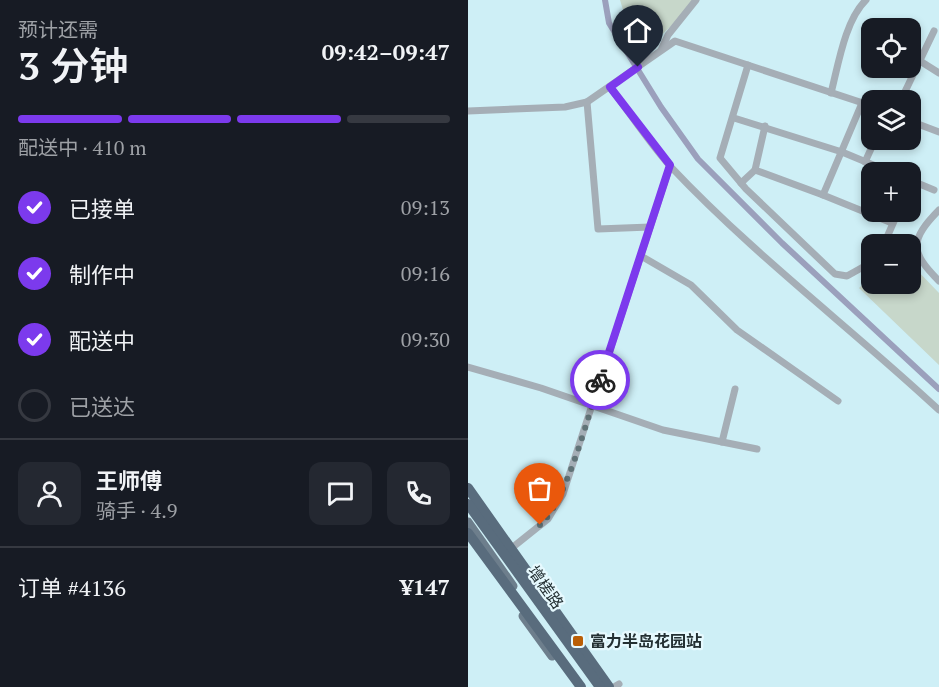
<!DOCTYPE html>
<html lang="zh">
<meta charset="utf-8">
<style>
body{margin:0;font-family:"PT Serif","Noto Sans SC",serif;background:#242831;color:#f1f3f6;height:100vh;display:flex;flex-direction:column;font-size:22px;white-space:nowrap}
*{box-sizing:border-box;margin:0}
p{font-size:20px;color:#9ea1a6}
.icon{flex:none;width:33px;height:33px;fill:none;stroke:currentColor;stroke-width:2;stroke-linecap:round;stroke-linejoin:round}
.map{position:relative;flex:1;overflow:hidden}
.drawer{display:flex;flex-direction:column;background:#171b24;width:468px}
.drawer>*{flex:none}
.controls{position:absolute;left:393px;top:18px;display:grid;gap:12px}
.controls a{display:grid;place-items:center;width:60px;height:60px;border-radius:12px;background:#171b24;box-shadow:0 3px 9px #0003;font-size:30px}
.pin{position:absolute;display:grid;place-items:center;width:51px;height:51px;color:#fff;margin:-62px -26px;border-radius:50% 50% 50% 0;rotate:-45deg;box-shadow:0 0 6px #0007}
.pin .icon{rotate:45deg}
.courier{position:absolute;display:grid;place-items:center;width:60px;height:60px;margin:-30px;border:4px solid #7c3aed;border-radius:50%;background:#fff;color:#222;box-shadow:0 2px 8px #0007}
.head em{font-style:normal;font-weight:600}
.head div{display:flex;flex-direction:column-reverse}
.head{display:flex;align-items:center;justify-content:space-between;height:102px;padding:0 18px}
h1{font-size:39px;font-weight:600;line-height:45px}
.bar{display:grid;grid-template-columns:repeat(4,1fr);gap:9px 6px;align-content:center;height:72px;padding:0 18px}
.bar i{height:8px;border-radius:4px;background:#363941}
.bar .on{background:#7c3aed}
.bar p{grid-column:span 4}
.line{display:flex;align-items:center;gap:15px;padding:0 18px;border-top:2px solid #363941}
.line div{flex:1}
.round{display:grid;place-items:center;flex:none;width:63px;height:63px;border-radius:12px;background:#242831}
ol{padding:0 18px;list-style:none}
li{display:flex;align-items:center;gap:18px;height:66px}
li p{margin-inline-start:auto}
li .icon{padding:6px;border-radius:50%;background:#7c3aed;color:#fff;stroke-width:4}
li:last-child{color:#9ea1a6}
li i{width:33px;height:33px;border:3px solid #363941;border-radius:50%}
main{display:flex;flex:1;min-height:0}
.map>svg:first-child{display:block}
.green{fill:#c7d7ca}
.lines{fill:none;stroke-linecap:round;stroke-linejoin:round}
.canal{stroke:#9ba0bc;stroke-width:6}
.minor{stroke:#a5aeb6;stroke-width:7}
.major{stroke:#6d7e8c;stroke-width:9}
.highway{stroke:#596c7d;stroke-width:10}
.done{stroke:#607377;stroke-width:6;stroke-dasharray:0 10.8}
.route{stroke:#7c3aed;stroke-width:8}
.poi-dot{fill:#ba5e05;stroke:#e6f9fe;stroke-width:2}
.labels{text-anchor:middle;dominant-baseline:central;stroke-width:4.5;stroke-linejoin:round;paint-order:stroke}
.street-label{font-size:16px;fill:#243033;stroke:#e6f9fe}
.poi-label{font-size:16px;font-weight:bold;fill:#243033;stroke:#e6f9fe;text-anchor:start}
</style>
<main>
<section class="drawer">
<div class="head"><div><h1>3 分钟</h1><p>预计还需</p></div><em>09:42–09:47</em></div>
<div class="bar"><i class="on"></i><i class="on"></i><i class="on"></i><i></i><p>配送中 · 410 m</p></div>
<ol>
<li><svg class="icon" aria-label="check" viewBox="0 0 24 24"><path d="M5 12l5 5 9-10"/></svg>已接单<p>09:13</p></li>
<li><svg class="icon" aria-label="check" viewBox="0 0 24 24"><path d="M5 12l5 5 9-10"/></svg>制作中<p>09:16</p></li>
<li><svg class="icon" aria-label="check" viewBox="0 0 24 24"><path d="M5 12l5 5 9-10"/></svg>配送中<p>09:30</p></li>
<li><i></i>已送达</li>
</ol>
<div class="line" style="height:108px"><a class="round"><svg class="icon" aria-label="person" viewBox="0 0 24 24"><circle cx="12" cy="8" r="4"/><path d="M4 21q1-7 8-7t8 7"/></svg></a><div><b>王师傅</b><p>骑手 · 4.9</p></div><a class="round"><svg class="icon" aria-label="chat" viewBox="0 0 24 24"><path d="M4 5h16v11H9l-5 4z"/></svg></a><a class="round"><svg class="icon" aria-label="phone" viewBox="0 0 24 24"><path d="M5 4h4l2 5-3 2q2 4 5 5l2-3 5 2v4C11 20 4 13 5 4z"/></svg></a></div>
<div class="line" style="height:78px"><div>订单 #4136</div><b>¥147</b></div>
</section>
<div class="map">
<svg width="471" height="687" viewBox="0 0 471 687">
<rect width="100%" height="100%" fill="#ceeff6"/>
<g class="green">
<polygon points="152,0 231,0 170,57"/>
<polygon points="443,251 444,265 471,293 471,365 391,288 403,276 404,284 442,284"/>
</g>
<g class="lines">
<polyline class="canal" points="137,0 141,23 193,107 230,159 314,243 471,389"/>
<g class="minor">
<polyline points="193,50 200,35 228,0"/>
<polyline points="452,61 471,73"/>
<polyline points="280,65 252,158 278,189 367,274 379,276 404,262"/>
<path d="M142 87C162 113 181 143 203 167 286 255 383 328 471 410"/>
<path d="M363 93C370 66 377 20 398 0"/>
<polyline points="433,100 466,31"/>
<polyline points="119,102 130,229 182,227"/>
<polyline points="394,103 355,195 424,223"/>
<polyline points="0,111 97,107 119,102 207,41 404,106"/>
<polyline points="266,118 374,152 422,172"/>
<polyline points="442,121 471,132"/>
<polyline points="297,126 287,170 355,195"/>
<polyline points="397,162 407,140"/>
<polyline points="442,180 466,190"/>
<polyline points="273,183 287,170"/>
<path d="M471 210C442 240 441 251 471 281"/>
<polyline points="416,244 430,212"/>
<polyline points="173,256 223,285 269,330 370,401"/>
<polyline points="0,367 73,388 195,430 289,449"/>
<polyline points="254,442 267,389"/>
<polyline points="40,551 80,519 95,494 202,166"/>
<polyline points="146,687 151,684"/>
</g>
<g class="major">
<polyline points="0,522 45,586"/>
<polyline points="55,616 84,656"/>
</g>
<g class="highway">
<polyline points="0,488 141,687"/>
<polyline points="0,504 132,687"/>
<polyline points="0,533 113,687"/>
</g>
</g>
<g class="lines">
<path class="done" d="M72 525C98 503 120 416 132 380"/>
<polyline class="route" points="132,380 202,165 142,87 170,67"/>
</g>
<rect class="poi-dot" x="104" y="635" width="12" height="12" rx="3"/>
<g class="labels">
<g class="street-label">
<text transform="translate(78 587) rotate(55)">增槎路</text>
</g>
<g class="poi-label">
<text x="122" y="641">富力半岛花园站</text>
</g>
</g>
</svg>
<div class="controls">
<a><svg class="icon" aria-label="locate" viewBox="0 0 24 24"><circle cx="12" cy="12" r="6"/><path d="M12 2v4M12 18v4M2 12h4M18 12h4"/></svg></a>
<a><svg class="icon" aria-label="layers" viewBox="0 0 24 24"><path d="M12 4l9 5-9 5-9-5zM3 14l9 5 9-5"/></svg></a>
<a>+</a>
<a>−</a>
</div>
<div class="pin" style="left:72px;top:525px;background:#ea580c"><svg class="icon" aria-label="bag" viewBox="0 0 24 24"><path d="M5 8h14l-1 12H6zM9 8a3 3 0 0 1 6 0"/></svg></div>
<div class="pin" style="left:170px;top:67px;background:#1f2937"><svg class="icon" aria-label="home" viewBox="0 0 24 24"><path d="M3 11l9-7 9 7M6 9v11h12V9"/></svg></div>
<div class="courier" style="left:132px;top:380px"><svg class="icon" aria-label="bike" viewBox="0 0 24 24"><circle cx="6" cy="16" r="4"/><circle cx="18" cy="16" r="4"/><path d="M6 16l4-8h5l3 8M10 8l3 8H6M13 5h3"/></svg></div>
</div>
</main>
